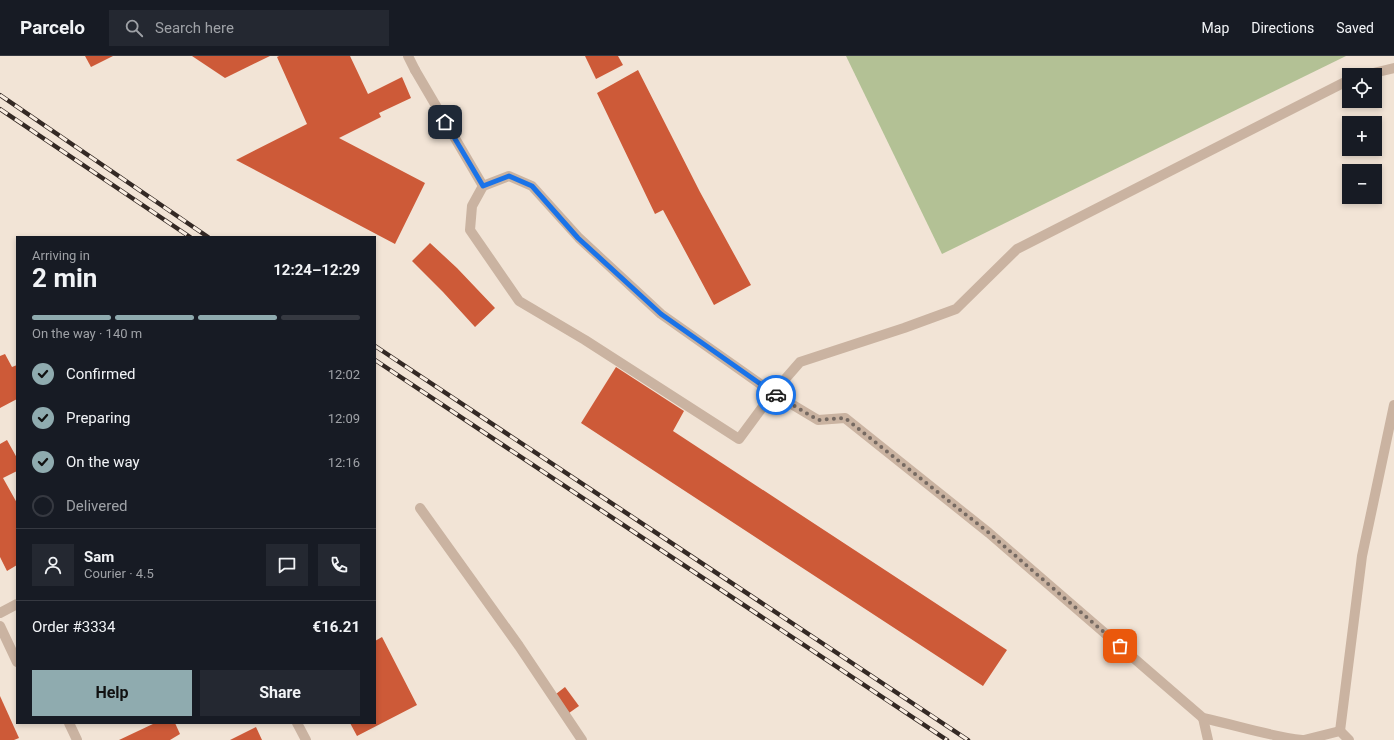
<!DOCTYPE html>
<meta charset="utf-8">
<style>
body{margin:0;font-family:Roboto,sans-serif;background:#242831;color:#f1f3f6;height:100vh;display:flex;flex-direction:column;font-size:15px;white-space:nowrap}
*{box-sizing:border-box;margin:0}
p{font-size:13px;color:#9ea1a6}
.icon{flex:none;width:22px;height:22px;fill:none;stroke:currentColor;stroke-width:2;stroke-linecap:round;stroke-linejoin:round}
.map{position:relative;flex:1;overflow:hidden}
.details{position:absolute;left:16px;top:180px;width:360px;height:488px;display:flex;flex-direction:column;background:#171b24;border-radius:0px;box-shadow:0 2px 6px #0003}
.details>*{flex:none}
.controls{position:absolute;left:1342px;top:12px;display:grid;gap:8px}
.controls a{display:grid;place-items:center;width:40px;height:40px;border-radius:0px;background:#171b24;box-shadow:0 2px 6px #0003;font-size:20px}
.pin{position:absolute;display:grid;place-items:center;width:34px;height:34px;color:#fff;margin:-17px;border-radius:8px;box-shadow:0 2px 6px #0006}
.courier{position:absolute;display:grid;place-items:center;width:40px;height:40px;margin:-20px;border:3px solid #1a73e8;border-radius:50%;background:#fff;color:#222;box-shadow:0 1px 5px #0007}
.summary em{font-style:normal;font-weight:700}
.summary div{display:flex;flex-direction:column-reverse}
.summary{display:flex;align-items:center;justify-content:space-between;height:68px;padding:0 16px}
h1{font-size:26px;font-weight:700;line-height:30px}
.bar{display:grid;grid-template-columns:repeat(4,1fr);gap:6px 4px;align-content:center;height:48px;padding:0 16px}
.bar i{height:5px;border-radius:3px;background:#363941}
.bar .current{background:#8fabaf}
.bar p{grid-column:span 4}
.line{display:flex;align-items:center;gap:10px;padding:0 16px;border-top:1px solid #363941}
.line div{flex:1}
.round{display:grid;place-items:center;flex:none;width:42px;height:42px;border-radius:0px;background:#242831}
ol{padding:0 16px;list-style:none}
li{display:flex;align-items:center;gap:12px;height:44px}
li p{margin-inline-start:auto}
li .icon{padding:4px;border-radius:50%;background:#8fabaf;color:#111;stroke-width:4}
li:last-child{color:#9ea1a6}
li i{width:22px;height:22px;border:2px solid #363941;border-radius:50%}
.action{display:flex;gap:8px;margin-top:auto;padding:8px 16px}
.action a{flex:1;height:46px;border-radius:0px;background:#8fabaf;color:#111;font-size:16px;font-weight:700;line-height:46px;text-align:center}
.action a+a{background:#242831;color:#f1f3f6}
header{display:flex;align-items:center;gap:24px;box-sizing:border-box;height:56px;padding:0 20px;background:#171b24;border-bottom:1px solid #363941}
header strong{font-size:19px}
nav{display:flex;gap:22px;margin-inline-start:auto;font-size:14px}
.search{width:280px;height:36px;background:#242831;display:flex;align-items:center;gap:10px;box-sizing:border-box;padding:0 14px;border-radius:0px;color:#9ea1a6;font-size:15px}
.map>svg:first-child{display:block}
.green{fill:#b3c195}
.building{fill:#cd5a38}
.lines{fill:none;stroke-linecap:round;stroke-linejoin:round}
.service{stroke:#cab3a1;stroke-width:10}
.minor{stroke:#cab3a1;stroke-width:10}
.rail-casing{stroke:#342924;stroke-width:4.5}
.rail{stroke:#faeee2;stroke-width:3;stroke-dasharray:9;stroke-linecap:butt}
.done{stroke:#766a62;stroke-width:4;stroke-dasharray:0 7.2}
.route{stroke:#1a73e8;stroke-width:5}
</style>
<header>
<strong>Parcelo</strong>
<div class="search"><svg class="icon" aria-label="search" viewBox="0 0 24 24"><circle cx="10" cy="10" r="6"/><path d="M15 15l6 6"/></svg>Search here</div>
<nav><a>Map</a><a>Directions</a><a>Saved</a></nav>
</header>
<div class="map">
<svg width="1394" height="684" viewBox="0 0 1394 684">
<rect width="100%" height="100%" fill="#f2e4d6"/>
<polygon class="green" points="846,0 1346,0 942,198"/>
<g class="building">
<polygon points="85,0 113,0 91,11"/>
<polygon points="192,0 270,0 225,22"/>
<polygon points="279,0 350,0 368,38 402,21 411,42 379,57 381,61 339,82 425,127 395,188 236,104 307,68 277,1"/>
<polygon points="585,0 618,0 623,9 596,23"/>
<polygon points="638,14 700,136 751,229 714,249 663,154 655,158 597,37"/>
<polygon points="430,187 457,212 495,252 475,271 443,236 412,205"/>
<polygon points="5,298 12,311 17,309 17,343 0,352 0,300"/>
<polygon points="616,311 684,355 673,375 1007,594 983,630 581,367"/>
<polygon points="7,384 17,402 17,415 3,422 17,447 17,509 7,515 0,501 0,388"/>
<polygon points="382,581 417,649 357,680 350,667 375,667 375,585"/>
<polygon points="565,631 579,650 569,657 556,638"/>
<polygon points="0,640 19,682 14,684 0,684"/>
<polygon points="155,667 175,667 180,678 170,684 119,684"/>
<polygon points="256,671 262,684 230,684"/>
</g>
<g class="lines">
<g class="service">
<path d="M415 14 483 130 472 150 470 174 519 245 585 284 739 383 773 337 818 364 845 362 989 477 1203 662C1236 669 1268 680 1302 684"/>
<polyline points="1365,19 1394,12"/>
<polyline points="483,130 509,120 532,130 579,182 661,258 773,337 800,306 904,272 956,253 1017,193 1349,24"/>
<polyline points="420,452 519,590 582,684"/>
<polyline points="1203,662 1208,684"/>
<polyline points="1340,675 1362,500 1394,349"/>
<polyline points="1304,684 1340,675 1349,684"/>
</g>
<g class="minor">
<polyline points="408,0 415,14"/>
<polyline points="0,557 17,548"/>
<polyline points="0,570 17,606"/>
<polyline points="69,667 77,684"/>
<polyline points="297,667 306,684"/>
</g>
<g class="rail-casing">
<g id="rail">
<polyline points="0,39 208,181"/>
<polyline points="0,53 190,181"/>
<polyline points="375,290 968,684"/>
<polyline points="375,304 947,684"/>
</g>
</g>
<use href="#rail" class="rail"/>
</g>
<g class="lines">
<polyline class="done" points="776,339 818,364 845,362 989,477 1120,590"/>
<polyline class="route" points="445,66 483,130 509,120 532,130 578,182 661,258 776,339"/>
</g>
</svg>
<div class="controls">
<a><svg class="icon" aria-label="locate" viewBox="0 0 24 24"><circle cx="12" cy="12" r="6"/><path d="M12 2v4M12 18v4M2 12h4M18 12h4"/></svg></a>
<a>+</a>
<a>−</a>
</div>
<div class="pin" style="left:1120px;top:590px;background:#ea580c"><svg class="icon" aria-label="bag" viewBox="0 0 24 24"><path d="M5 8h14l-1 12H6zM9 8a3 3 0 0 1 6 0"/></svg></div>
<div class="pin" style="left:445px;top:66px;background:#1f2937"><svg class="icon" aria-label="home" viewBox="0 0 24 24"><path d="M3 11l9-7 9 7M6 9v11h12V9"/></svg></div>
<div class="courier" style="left:776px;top:339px"><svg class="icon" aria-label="car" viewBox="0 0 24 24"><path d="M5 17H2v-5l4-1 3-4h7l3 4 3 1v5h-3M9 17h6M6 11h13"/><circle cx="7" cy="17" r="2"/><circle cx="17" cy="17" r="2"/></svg></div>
<section class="details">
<div class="summary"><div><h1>2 min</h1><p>Arriving in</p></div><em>12:24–12:29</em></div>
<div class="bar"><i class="current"></i><i class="current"></i><i class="current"></i><i></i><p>On the way · 140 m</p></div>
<ol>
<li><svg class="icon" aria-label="check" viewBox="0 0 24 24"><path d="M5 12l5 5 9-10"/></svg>Confirmed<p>12:02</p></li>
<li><svg class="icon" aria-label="check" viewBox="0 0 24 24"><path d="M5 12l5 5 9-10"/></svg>Preparing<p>12:09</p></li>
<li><svg class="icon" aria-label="check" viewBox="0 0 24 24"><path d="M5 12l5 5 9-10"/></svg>On the way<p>12:16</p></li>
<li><i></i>Delivered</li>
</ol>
<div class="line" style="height:72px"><a class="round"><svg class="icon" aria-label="person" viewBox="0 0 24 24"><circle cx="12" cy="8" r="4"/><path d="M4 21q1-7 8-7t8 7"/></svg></a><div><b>Sam</b><p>Courier · 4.5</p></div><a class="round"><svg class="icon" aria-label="chat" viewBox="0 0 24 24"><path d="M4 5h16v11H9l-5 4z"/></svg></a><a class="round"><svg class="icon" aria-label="phone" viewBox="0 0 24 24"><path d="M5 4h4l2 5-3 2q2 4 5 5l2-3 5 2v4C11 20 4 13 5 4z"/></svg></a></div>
<div class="line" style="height:52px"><div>Order #3334</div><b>€16.21</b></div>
<div class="action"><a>Help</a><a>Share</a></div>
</section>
</div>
